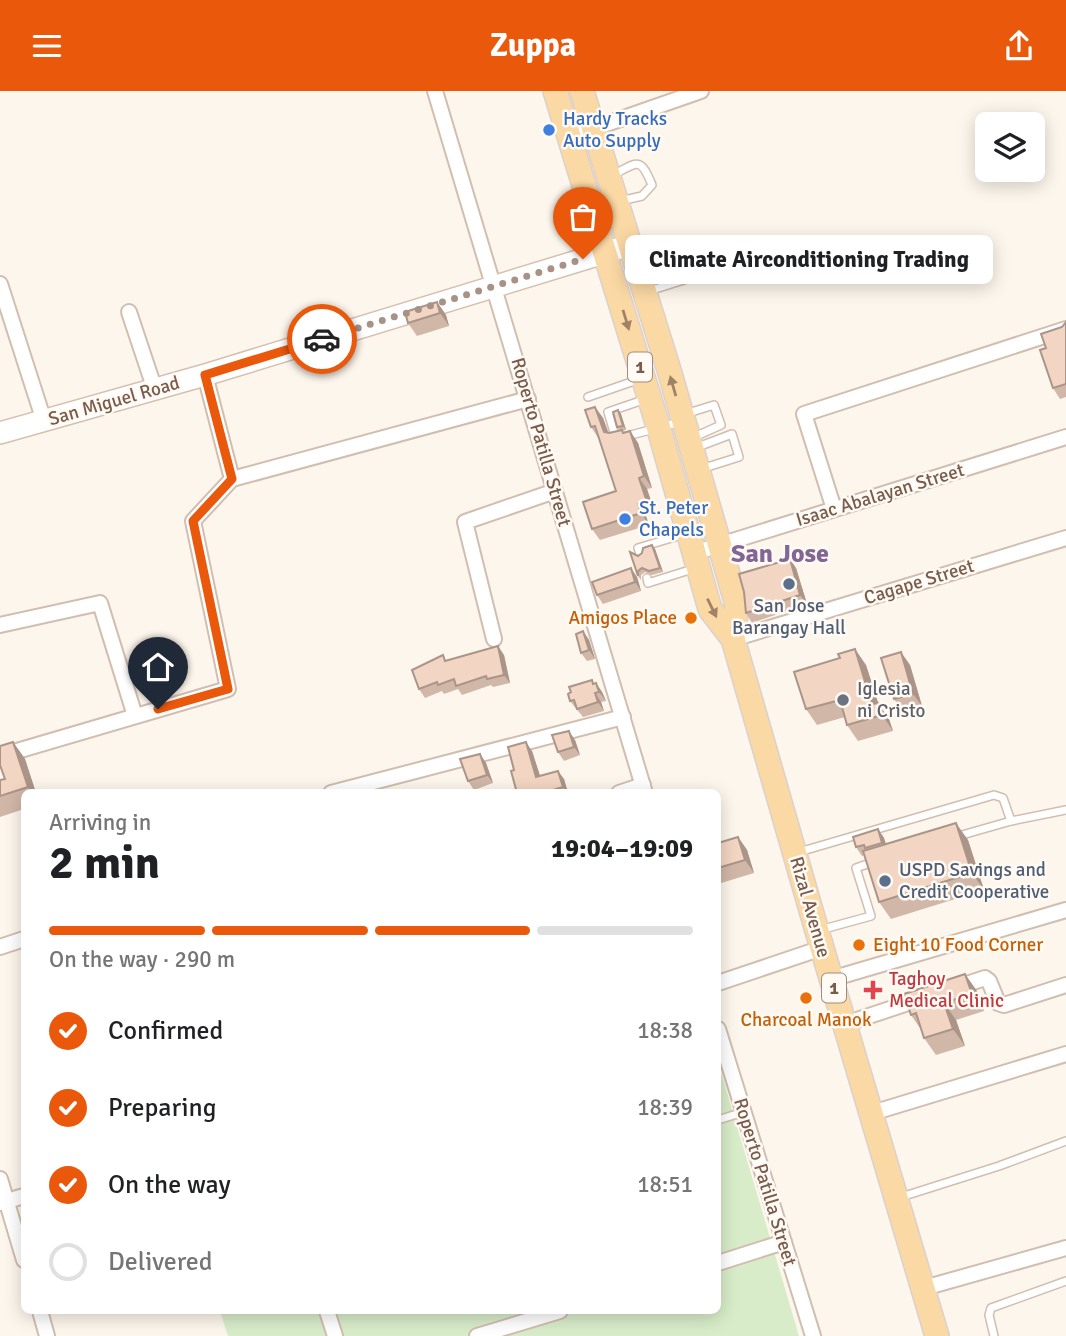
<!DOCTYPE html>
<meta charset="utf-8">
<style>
body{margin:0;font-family:Signika,sans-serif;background:#f6f6f6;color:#202124;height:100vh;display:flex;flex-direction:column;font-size:26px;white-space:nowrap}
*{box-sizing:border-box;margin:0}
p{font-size:23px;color:#757577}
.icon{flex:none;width:38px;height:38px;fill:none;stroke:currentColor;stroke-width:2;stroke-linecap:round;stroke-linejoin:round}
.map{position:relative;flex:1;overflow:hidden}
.details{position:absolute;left:21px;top:698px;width:700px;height:525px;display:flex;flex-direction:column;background:#fff;border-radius:10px;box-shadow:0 4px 18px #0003}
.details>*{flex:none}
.fabs{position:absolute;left:975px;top:21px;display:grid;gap:14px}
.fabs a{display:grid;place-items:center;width:70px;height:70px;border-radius:10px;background:#fff;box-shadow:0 4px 18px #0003;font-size:35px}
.pin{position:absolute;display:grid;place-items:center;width:60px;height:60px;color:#fff;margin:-72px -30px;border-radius:50% 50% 50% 0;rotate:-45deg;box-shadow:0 0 7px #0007}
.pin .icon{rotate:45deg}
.courier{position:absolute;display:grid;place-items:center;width:70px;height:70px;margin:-35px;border:5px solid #ea580c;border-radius:50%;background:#fff;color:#222;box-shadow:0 2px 9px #0007}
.bubble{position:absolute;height:49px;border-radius:10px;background:#fff;box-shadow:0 4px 18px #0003;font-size:23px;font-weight:700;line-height:49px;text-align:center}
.overview em{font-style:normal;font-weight:700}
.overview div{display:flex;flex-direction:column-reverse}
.overview{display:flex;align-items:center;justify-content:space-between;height:119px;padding:0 28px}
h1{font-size:46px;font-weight:700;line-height:52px}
.bar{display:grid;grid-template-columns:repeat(4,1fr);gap:10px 7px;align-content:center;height:84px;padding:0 28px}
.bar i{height:9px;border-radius:5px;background:#e0e0e0}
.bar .current{background:#ea580c}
.bar p{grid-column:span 4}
ol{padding:0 28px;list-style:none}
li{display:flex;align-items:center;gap:21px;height:77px}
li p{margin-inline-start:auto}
li .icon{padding:7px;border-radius:50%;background:#ea580c;color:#fff;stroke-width:4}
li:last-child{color:#757577}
li i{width:38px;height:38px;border:4px solid #e0e0e0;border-radius:50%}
header{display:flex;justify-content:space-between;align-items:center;height:91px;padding:0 28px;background:#ea580c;color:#fff;font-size:32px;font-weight:700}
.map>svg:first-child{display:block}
.green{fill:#d8ecc9}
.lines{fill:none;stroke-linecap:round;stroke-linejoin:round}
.lane-casing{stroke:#d1beb0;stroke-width:10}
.street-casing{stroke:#d1beb0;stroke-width:18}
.secondary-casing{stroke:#d6c0b0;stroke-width:24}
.primary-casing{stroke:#dad1cd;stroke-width:26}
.lane{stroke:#fff;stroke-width:7}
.street{stroke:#fff;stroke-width:14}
.secondary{stroke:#fff;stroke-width:21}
.primary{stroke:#fbd9a5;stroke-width:23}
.wall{fill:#d1b7a8}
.shaded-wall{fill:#aa9588}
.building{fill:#f3d5c3;stroke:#aa9588;stroke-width:2}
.oneway{fill:#a18267}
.done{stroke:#a89285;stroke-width:7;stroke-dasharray:0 12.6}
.route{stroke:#ea580c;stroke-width:9}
.shop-dot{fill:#3f7fe0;stroke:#fffaf3;stroke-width:2.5}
.service-dot{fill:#5c6f8a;stroke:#fffaf3;stroke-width:2.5}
.food-dot{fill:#e8710a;stroke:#fffaf3;stroke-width:2.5}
.worship-dot{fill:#6b7280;stroke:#fffaf3;stroke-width:2.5}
.health-dot{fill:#e0444e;stroke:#fffaf3;stroke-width:2.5}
.labels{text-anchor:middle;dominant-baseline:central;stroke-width:5;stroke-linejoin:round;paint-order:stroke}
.shield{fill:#fffaf3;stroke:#a28b7f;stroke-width:2}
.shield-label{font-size:18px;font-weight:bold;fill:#7a5c4d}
.shop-label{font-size:19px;fill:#366cbe;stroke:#fffaf3;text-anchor:start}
.street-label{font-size:19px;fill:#7a5c4d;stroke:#fffaf3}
.service-label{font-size:19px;fill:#4e5e75;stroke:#fffaf3}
.food-label{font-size:19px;fill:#c56008;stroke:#fffaf3;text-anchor:end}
.worship-label{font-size:19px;fill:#5b616d;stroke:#fffaf3;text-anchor:start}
.health-label{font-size:19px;fill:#be3a42;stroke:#fffaf3;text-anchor:start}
.district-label{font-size:26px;font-weight:bold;fill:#846695;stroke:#fffaf3}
</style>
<header><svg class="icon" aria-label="menu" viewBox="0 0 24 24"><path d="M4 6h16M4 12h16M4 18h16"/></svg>Zuppa<svg class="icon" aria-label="share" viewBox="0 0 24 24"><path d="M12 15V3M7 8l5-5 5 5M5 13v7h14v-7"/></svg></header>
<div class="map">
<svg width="1066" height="1245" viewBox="0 0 1066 1245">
<rect width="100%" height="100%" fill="#fdf6ec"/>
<polygon class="green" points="718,971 799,1245 228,1245 220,1220 718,1220"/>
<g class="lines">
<g class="lane-casing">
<g id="lane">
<path d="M613 84C638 71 640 65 652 94L642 105 620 110"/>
<polyline points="649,200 763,164"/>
<polyline points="588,306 640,288"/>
<polyline points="646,308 608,321 616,348 680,331"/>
<polyline points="685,323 714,314 721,334 692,347"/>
<polyline points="695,357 732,343 739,366 701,378"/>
<polyline points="640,463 638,457 685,443"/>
<polyline points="647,487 648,492 696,477"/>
<polyline points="955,746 1011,730 1066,719"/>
<polyline points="799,761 994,704 1003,707 1011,730"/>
<polyline points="820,839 871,825 856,777 876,770"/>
<polyline points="718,1029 743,1021"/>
<polyline points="898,1107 999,1075 1066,1050"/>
<polyline points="994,1245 989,1224 991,1217 1066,1190"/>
</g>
</g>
<g class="street-casing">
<g id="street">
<polyline points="435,0 645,702"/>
<polyline points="569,46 701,0"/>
<polyline points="0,193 44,330"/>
<polyline points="129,221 155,299"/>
<polyline points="205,284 232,388 528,308"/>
<polyline points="834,418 804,323 1066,238"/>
<polyline points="694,462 1066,346"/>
<polyline points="0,534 100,512 135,625"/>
<polyline points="494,548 465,431 555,400"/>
<polyline points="733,548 1066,447"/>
<polyline points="0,665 228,598 193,430 232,388"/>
<polyline points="331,702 623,626"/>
<polyline points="619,702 643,694"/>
<polyline points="0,856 24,848"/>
<polyline points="831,888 1066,819"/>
<polyline points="718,892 822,857"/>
<polyline points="955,897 985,887 989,890 998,912 1004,914 1066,894"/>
<polyline points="845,933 923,907"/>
<polyline points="718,938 813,1245"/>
<polyline points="872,1022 1066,963"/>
<polyline points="0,1088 24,1169"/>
<polyline points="0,1112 24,1105"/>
<polyline points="718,1172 784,1151"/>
<polyline points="924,1197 1066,1157"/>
<polyline points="40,1220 47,1245"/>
<polyline points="327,1220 335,1245"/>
<polyline points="477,1245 560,1220"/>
</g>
</g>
<g class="secondary-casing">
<polyline id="secondary" points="0,342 205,284 630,154"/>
</g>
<g class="primary-casing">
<g id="primary">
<polyline points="555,0 659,338 710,518 733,548 817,840 937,1245"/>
<polyline points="582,0 669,279 737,514 733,548"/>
</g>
</g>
<use href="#lane" class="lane"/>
<use href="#street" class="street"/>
<use href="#secondary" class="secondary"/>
<use href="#primary" class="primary"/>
</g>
<g class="wall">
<polygon points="437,211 446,224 449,235 417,245 408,232"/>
<polygon points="1066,231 1066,306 1060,308 1053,297 1062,236"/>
<polygon points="595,316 603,327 609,342 620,340 617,336 618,319 621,323 626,339 622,340 624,342 630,340 638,352 652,397 647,398 655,422 646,425 649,434 600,449 592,438 616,400 599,348 591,336"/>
<polygon points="652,454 655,458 663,481 652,484 645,481 641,484 641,489 638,485 638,465"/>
<polygon points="796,477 807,513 752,532 746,522"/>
<polygon points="637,486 641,500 603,513 597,504"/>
<polygon points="583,540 589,549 595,568 587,570 581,562"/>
<polygon points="504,564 510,592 493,596 491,594 462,604 458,598 444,603 442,600 425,607 419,598 446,569"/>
<polygon points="866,574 878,612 889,628 893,640 858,650 847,634 845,626 817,634 806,618"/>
<polygon points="910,574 922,615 903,621 894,608"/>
<polygon points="596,592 602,601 606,610 601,611 604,620 583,626 570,610"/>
<polygon points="575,649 580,664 564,670 558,661"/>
<polygon points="13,651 25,668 36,702 24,702 24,718 0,726 0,689 5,688"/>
<polygon points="532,660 540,685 564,688 568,702 517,702 514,679"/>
<polygon points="480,663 486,672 493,692 474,699 468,690"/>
<polygon points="878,738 884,747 886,753 968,749 984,799 891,828 879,811 864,764 862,765 856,756"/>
<polygon points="738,746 747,759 754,782 718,793 718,752"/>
<polygon points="977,900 984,920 956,929 965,955 936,964 924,947 922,940 911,924"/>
</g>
<g class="shaded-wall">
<polygon points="437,211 446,224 449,235 440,222"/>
<polygon points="595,316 603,327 612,353 604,341"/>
<polygon points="618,319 621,323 626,339 623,335"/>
<polygon points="630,340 638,352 652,397 644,385"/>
<polygon points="639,387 647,398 655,422 647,411"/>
<polygon points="638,413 646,425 649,434 641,422"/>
<polygon points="652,454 655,458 663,481 660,477"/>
<polygon points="790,468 796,477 807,513 800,504"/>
<polygon points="631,477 637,486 641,500 635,491"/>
<polygon points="583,540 589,549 595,568 589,559"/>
<polygon points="498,555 504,564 510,592 504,584"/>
<polygon points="855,558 866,574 882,624 872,613"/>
<polygon points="901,561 910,574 922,615 913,603"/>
<polygon points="596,592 602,601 606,610 599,601"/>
<polygon points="595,602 601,611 604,620 598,611"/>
<polygon points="878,612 889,628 893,640 882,624"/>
<polygon points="569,640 575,649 580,664 574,656"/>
<polygon points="13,651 25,668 36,702 31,702 28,696"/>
<polygon points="526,651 532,660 543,694 536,686"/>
<polygon points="480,663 486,672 493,692 487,684"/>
<polygon points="558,680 564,688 568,702 567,702 563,696"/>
<polygon points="956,732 968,749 984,799 972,782"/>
<polygon points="878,738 884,747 888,761 882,752"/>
<polygon points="738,746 747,759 754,782 745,769"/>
<polygon points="965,883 977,900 984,920 972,903"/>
<polygon points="944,912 956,929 965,955 953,938"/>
</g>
<g class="building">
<polygon points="437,211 440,222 408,232 405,221"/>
<polygon points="1066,231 1066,293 1053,297 1040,259 1046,257 1041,243 1062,236"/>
<polygon points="595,316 604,341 609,342 622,339 623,342 630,340 644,385 639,387 647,411 638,413 641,422 592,438 583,411 616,400 595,335 591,336 585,319"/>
<polygon points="618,319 623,335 617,336 613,321"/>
<polygon points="652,454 660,477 649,480 642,477 638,480 638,485 630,461 638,465 642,462 643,457"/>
<polygon points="790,468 800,504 746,522 744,501 739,483"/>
<polygon points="631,477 635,491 597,504 592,491"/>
<polygon points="583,540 589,559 581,562 576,543"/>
<polygon points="498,555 504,584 487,588 486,585 456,595 454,588 438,594 437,591 419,598 412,579 443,564 445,570"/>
<polygon points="855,558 872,613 878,612 882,624 847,634 840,609 806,618 794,581 840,567 838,563"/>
<polygon points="901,561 913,603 894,608 881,567"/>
<polygon points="592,589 593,593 596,592 599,601 595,602 598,611 577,618 574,609 570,610 568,603 571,601 569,596"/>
<polygon points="569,640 574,656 558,661 552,644"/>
<polygon points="13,651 28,696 0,705 0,689 5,688 0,674 0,655"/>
<polygon points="526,651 536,686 558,680 563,696 543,702 517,702 511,680 514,679 508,656"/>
<polygon points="480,663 487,684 468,690 460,668"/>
<polygon points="956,732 972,782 879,811 863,760"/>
<polygon points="878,738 882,752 865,757 864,754 856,756 853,746"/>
<polygon points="738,746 745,769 718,777 718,752"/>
<polygon points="965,883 972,903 944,912 953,938 924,947 916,922 911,924 904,903"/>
</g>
<defs><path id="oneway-solid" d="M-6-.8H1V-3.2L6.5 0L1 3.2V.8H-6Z" transform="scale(1.75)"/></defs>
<g class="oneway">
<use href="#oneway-solid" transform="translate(626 229) rotate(73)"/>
<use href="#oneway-solid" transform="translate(673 295) rotate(-106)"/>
<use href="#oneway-solid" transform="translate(712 517) rotate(64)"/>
</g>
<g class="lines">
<polyline class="done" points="322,248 583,168"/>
<polyline class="route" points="158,618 228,598 193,430 232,388 205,284 322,248"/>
</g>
<g class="shop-dot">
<circle cx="549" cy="39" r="7"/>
<circle cx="625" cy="428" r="7"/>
</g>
<g class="service-dot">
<circle cx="789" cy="493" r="7"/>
<circle cx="885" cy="790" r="7"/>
</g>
<g class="food-dot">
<circle cx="691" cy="527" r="7"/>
<circle cx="859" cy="854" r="7"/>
<circle cx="806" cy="907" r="7"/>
</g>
<circle class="worship-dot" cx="843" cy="609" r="7"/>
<path class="health-dot" d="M869.5 888.5h7v7h7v7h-7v7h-7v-7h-7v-7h7z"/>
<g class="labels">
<g class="shield">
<rect x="628" y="261.5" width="24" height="29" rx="5"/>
<rect x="822" y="882.5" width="24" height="29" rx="5"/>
</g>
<g class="shield-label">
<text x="640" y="276">1</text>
<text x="834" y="897">1</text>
</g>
<g class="shop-label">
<text x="563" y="28">Hardy Tracks<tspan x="563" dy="22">Auto Supply</tspan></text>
<text x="639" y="417">St. Peter<tspan x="639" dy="22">Chapels</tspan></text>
</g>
<g class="street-label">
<text transform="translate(114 310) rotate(-16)">San Miguel Road</text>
<text transform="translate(541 351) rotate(74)">Roperto Patilla Street</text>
<text transform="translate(880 404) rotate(-17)">Isaac Abalayan Street</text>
<text transform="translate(919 491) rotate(-17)">Cagape Street</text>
<text transform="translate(810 816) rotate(74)">Rizal Avenue</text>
<text transform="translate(765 1091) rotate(73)">Roperto Patilla Street</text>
</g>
<g class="service-label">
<text x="789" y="515">San Jose<tspan x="789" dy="22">Barangay Hall</tspan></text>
<text x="899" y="779" text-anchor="start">USPD Savings and<tspan x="899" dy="22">Credit Cooperative</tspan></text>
</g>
<g class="food-label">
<text x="677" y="527">Amigos Place</text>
<text x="873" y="854" text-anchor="start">Eight 10 Food Corner</text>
<text x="806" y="929" text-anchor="middle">Charcoal Manok</text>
</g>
<g class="worship-label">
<text x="857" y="598">Iglesia<tspan x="857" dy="22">ni Cristo</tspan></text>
</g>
<g class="health-label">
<text x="889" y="888">Taghoy<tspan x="889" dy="22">Medical Clinic</tspan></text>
</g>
<g class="district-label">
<text x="780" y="463">San Jose</text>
</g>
</g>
</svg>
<div class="fabs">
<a><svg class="icon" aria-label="layers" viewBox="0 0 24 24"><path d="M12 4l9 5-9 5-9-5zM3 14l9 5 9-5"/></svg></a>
</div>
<div class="pin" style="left:583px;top:168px;background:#ea580c"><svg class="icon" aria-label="bag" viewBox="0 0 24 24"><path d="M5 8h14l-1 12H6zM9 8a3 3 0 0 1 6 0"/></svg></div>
<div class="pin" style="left:158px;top:618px;background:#1f2937"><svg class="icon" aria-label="home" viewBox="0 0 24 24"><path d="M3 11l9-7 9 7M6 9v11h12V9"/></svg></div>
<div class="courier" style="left:322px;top:248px"><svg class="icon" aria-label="car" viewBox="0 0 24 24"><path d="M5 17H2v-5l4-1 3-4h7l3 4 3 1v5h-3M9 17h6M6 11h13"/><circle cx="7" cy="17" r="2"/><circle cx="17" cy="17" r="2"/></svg></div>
<div class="bubble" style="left:625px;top:144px;width:368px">Climate Airconditioning Trading</div>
<section class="details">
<div class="overview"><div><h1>2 min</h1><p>Arriving in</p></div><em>19:04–19:09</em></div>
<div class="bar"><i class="current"></i><i class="current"></i><i class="current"></i><i></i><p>On the way · 290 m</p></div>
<ol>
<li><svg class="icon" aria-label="check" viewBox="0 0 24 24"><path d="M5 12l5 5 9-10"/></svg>Confirmed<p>18:38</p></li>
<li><svg class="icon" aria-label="check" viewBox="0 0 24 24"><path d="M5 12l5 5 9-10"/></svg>Preparing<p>18:39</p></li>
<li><svg class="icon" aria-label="check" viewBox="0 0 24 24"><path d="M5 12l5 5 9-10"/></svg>On the way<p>18:51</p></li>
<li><i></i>Delivered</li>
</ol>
</section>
</div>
